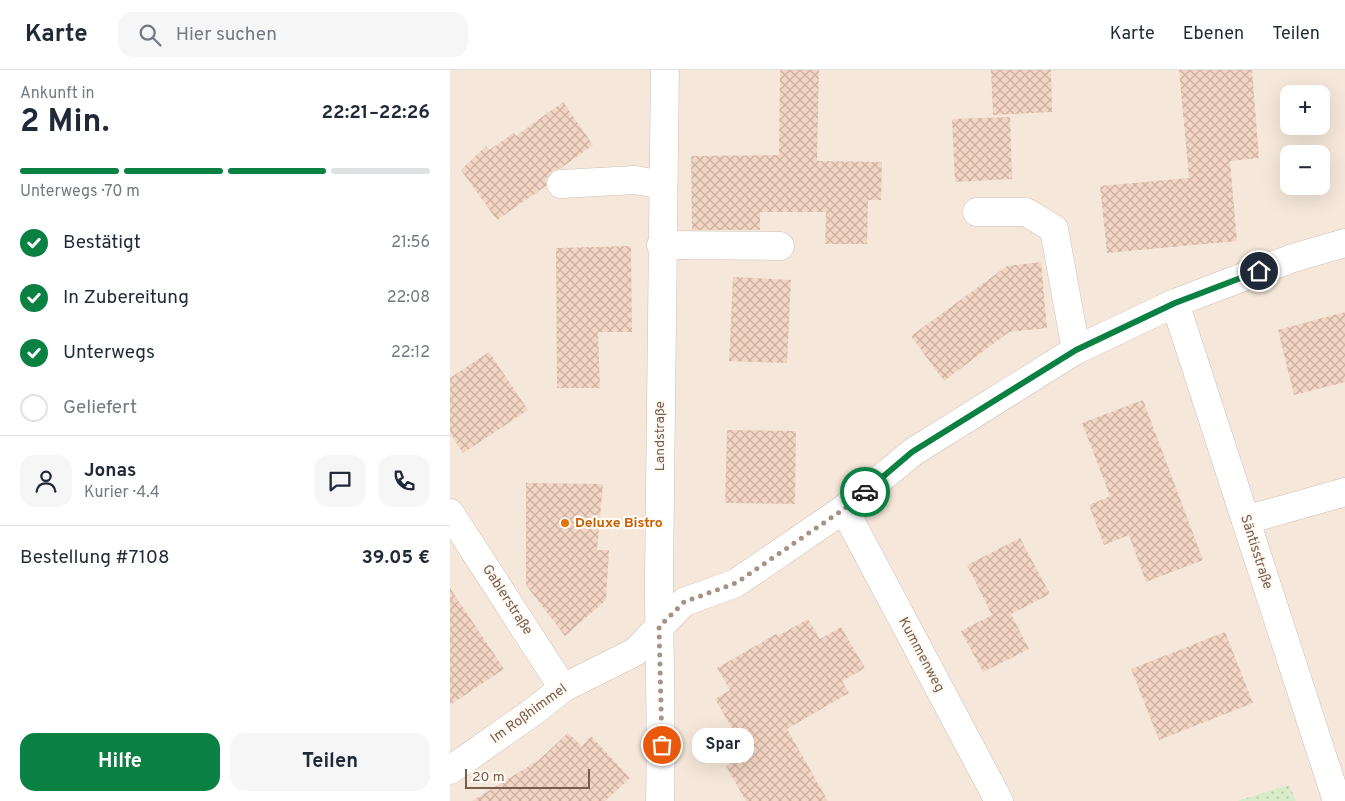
<!DOCTYPE html>
<html lang="de">
<meta charset="utf-8">
<style>
body{margin:0;font-family:Overpass,sans-serif;background:#f6f6f7;color:#1f2937;height:100vh;display:flex;flex-direction:column;font-size:19px;white-space:nowrap}
*{box-sizing:border-box;margin:0}
p{font-size:16px;color:#747a83}
.icon{flex:none;width:28px;height:28px;fill:none;stroke:currentColor;stroke-width:2;stroke-linecap:round;stroke-linejoin:round}
.map{position:relative;flex:1;overflow:hidden}
.sheet{display:flex;flex-direction:column;background:#fff;width:450px}
.sheet>*{flex:none}
.buttons{position:absolute;left:830px;top:15px;display:grid;gap:10px}
.buttons a{display:grid;place-items:center;width:50px;height:50px;border-radius:10px;background:#fff;box-shadow:0 5px 20px #0002;font-size:25px}
.scale{position:absolute;left:15px;bottom:12px;width:125px;box-sizing:border-box;padding-left:5px;border:2px solid #7a5c4d;border-top:0;font-size:14px;line-height:18px;white-space:nowrap;color:#7a5c4d;-webkit-text-stroke:4px #fffaf3;paint-order:stroke}
.pin{position:absolute;display:grid;place-items:center;width:42px;height:42px;color:#fff;margin:-21px;border:2px solid #fff;border-radius:50%;box-shadow:0 1px 5px #0007}
.courier{position:absolute;display:grid;place-items:center;width:50px;height:50px;margin:-25px;border:4px solid #0b8043;border-radius:50%;background:#fff;color:#222;box-shadow:0 1px 6px #0007}
.bubble{position:absolute;height:35px;border-radius:15px;background:#fff;box-shadow:0 5px 20px #0002;font-size:16px;font-weight:700;line-height:35px;text-align:center}
.headline em{font-style:normal;font-weight:700}
.headline div{display:flex;flex-direction:column-reverse}
.headline{display:flex;align-items:center;justify-content:space-between;height:85px;padding:0 20px}
h1{font-size:32px;font-weight:700;line-height:38px}
.bar{display:grid;grid-template-columns:repeat(4,1fr);gap:8px 5px;align-content:center;height:60px;padding:0 20px}
.bar i{height:6px;border-radius:4px;background:#e0e1e3}
.bar .selected{background:#0b8043}
.bar p{grid-column:span 4}
.line{display:flex;align-items:center;gap:12px;padding:0 20px;border-top:1px solid #e0e1e3}
.line div{flex:1}
.round{display:grid;place-items:center;flex:none;width:52px;height:52px;border-radius:15px;background:#f6f6f7}
ol{padding:0 20px;list-style:none}
li{display:flex;align-items:center;gap:15px;height:55px}
li p{margin-inline-start:auto}
li .icon{padding:5px;border-radius:50%;background:#0b8043;color:#fff;stroke-width:4}
li:last-child{color:#747a83}
li i{width:28px;height:28px;border:2px solid #e0e1e3;border-radius:50%}
.cta{display:flex;gap:10px;margin-top:auto;padding:10px 20px}
.cta a{flex:1;height:58px;border-radius:15px;background:#0b8043;color:#fff;font-size:20px;font-weight:700;line-height:58px;text-align:center}
.cta a+a{background:#f6f6f7;color:#1f2937}
header{display:flex;align-items:center;gap:30px;box-sizing:border-box;height:70px;padding:0 25px;background:#fff;border-bottom:1px solid #e0e1e3}
header strong{font-size:24px}
nav{display:flex;gap:28px;margin-inline-start:auto;font-size:18px}
.search{width:350px;height:45px;background:#f6f6f7;display:flex;align-items:center;gap:12px;box-sizing:border-box;padding:0 18px;border-radius:15px;color:#747a83;font-size:19px}
main{display:flex;flex:1;min-height:0}
.map>svg:first-child{display:block}
.residential{fill:#f5e8da;fill-rule:evenodd}
.grass{fill:url(#grass-dots)}
.building{fill:url(#building-cross-hatch)}
.lines{fill:none;stroke-linecap:round;stroke-linejoin:round}
.minor-casing{stroke:#d1beb0;stroke-width:29}
.minor{stroke:#fff;stroke-width:28}
.done{stroke:#a89285;stroke-width:5;stroke-dasharray:0 9}
.route{stroke:#0b8043;stroke-width:6}
.food-dot{fill:#e8710a;stroke:#fffaf3;stroke-width:2}
.labels{text-anchor:middle;dominant-baseline:central;stroke-width:4.5;stroke-linejoin:round;paint-order:stroke}
.street-label{font-size:14px;fill:#7a5c4d;stroke:#fffaf3}
.food-label{font-size:14px;font-weight:bold;fill:#c56008;stroke:#fffaf3;text-anchor:start}
</style>
<header>
<strong>Karte</strong>
<div class="search"><svg class="icon" aria-label="search" viewBox="0 0 24 24"><circle cx="10" cy="10" r="6"/><path d="M15 15l6 6"/></svg>Hier suchen</div>
<nav><a>Karte</a><a>Ebenen</a><a>Teilen</a></nav>
</header>
<main>
<section class="sheet">
<div class="headline"><div><h1>2 Min.</h1><p>Ankunft in</p></div><em>22:21–22:26</em></div>
<div class="bar"><i class="selected"></i><i class="selected"></i><i class="selected"></i><i></i><p>Unterwegs · 70 m</p></div>
<ol>
<li><svg class="icon" aria-label="check" viewBox="0 0 24 24"><path d="M5 12l5 5 9-10"/></svg>Bestätigt<p>21:56</p></li>
<li><svg class="icon" aria-label="check" viewBox="0 0 24 24"><path d="M5 12l5 5 9-10"/></svg>In Zubereitung<p>22:08</p></li>
<li><svg class="icon" aria-label="check" viewBox="0 0 24 24"><path d="M5 12l5 5 9-10"/></svg>Unterwegs<p>22:12</p></li>
<li><i></i>Geliefert</li>
</ol>
<div class="line" style="height:90px"><a class="round"><svg class="icon" aria-label="person" viewBox="0 0 24 24"><circle cx="12" cy="8" r="4"/><path d="M4 21q1-7 8-7t8 7"/></svg></a><div><b>Jonas</b><p>Kurier · 4.4</p></div><a class="round"><svg class="icon" aria-label="chat" viewBox="0 0 24 24"><path d="M4 5h16v11H9l-5 4z"/></svg></a><a class="round"><svg class="icon" aria-label="phone" viewBox="0 0 24 24"><path d="M5 4h4l2 5-3 2q2 4 5 5l2-3 5 2v4C11 20 4 13 5 4z"/></svg></a></div>
<div class="line" style="height:65px"><div>Bestellung #7108</div><b>39.05 €</b></div>
<div class="cta"><a>Hilfe</a><a>Teilen</a></div>
</section>
<div class="map">
<svg width="895" height="731" viewBox="0 0 895 731">
<defs>
<pattern id="grass-dots" width="8" height="8" patternUnits="userSpaceOnUse" patternTransform="scale(1.25)"><rect width="8" height="8" fill="#d8ecc9"/><path d="M2 2h.1M6 6h.1" fill="none" stroke="#b4c2a5" stroke-width="1.8" stroke-linecap="round"/></pattern>
<pattern id="building-cross-hatch" width="8" height="8" patternUnits="userSpaceOnUse" patternTransform="scale(1.25)"><rect width="8" height="8" fill="#f3d5c3"/><path d="M0 0l8 8M0 8l8-8" fill="none" stroke="#cab0a1"/></pattern>
</defs>
<rect width="100%" height="100%" fill="#fdf6ec"/>
<path class="residential" d="M0 0H895V731H0ZM839 24H871V56H839ZM839 84H871V116H839Z"/>
<polygon class="grass" points="839,715 846,731 787,731"/>
<g class="building">
<polygon points="330,0 369,0 367,91 432,92 431,130 418,130 417,174 375,174 376,142 310,142 310,160 242,160 241,86 329,85"/>
<polygon points="541,0 601,0 602,42 543,45"/>
<polygon points="729,0 802,0 809,88 780,91 787,171 657,183 650,116 739,108"/>
<polygon points="113,32 143,75 111,98 102,101 96,109 96,116 47,150 11,100 36,76 39,80 64,63 66,66"/>
<polygon points="560,47 562,109 505,112 502,49"/>
<polygon points="181,176 182,262 148,262 150,318 107,318 106,178"/>
<polygon points="591,192 597,258 559,262 494,311 461,266 557,196"/>
<polygon points="283,207 341,210 337,293 279,291"/>
<polygon points="895,242 895,312 844,325 828,260"/>
<polygon points="39,282 78,340 13,383 0,363 0,308"/>
<polygon points="693,330 753,490 696,512 679,465 654,475 639,435 660,426 632,353"/>
<polygon points="277,360 346,361 345,434 275,433"/>
<polygon points="76,413 153,414 147,480 159,480 156,530 115,566 76,515"/>
<polygon points="570,468 600,524 561,544 579,579 533,602 511,561 542,545 517,495"/>
<polygon points="0,518 54,599 0,635"/>
<polygon points="358,549 370,569 391,557 415,598 392,611 399,623 337,659 378,731 296,731 276,696 284,691 277,677 289,670 265,629 280,620 267,598 326,564 328,566"/>
<polygon points="775,562 803,633 709,670 681,599"/>
<polygon points="118,663 132,676 141,666 180,708 155,731 22,731 89,690"/>
</g>
<g class="lines">
<g class="minor-casing">
<g id="minor">
<polyline points="111,114 185,110 213,115"/>
<polyline points="527,142 576,142 604,159 626,280"/>
<polyline points="211,175 330,176"/>
<polyline points="725,233 887,731"/>
<polyline points="394,439 549,731"/>
<polyline points="0,443 113,618"/>
<polyline points="796,450 895,422"/>
<polyline points="0,700 87,639 113,618 185,582 234,532 286,513 394,439 463,382 626,280 725,233 843,188 895,173"/>
<path d="M210 731C212 656 209 582 209 508 210 338 212 169 215 0"/>
</g>
</g>
<use href="#minor" class="minor"/>
</g>
<g class="lines">
<polyline class="done" points="212,675 209,557 234,532 286,513 394,439 415,422"/>
<polyline class="route" points="415,422 462,382 626,280 725,233 809,201"/>
</g>
<circle class="food-dot" cx="115" cy="453" r="5"/>
<g class="labels">
<g class="street-label">
<text transform="translate(210 366) rotate(-90)">Landstraße</text>
<text transform="translate(806 482) rotate(72)">Säntisstraße</text>
<text transform="translate(57 530) rotate(57)">Gablerstraße</text>
<text transform="translate(471 585) rotate(62)">Kummenweg</text>
<text transform="translate(79 644) rotate(-36)">Im Roßhimmel</text>
</g>
<g class="food-label">
<text x="125" y="453">Deluxe Bistro</text>
</g>
</g>
</svg>
<div class="buttons">
<a>+</a>
<a>−</a>
</div>
<div class="scale">20 m</div>
<div class="pin" style="left:212px;top:675px;background:#ea580c"><svg class="icon" aria-label="bag" viewBox="0 0 24 24"><path d="M5 8h14l-1 12H6zM9 8a3 3 0 0 1 6 0"/></svg></div>
<div class="pin" style="left:809px;top:201px;background:#1f2937"><svg class="icon" aria-label="home" viewBox="0 0 24 24"><path d="M3 11l9-7 9 7M6 9v11h12V9"/></svg></div>
<div class="courier" style="left:415px;top:422px"><svg class="icon" aria-label="car" viewBox="0 0 24 24"><path d="M5 17H2v-5l4-1 3-4h7l3 4 3 1v5h-3M9 17h6M6 11h13"/><circle cx="7" cy="17" r="2"/><circle cx="17" cy="17" r="2"/></svg></div>
<div class="bubble" style="left:242px;top:658px;width:62px">Spar</div>
</div>
</main>
